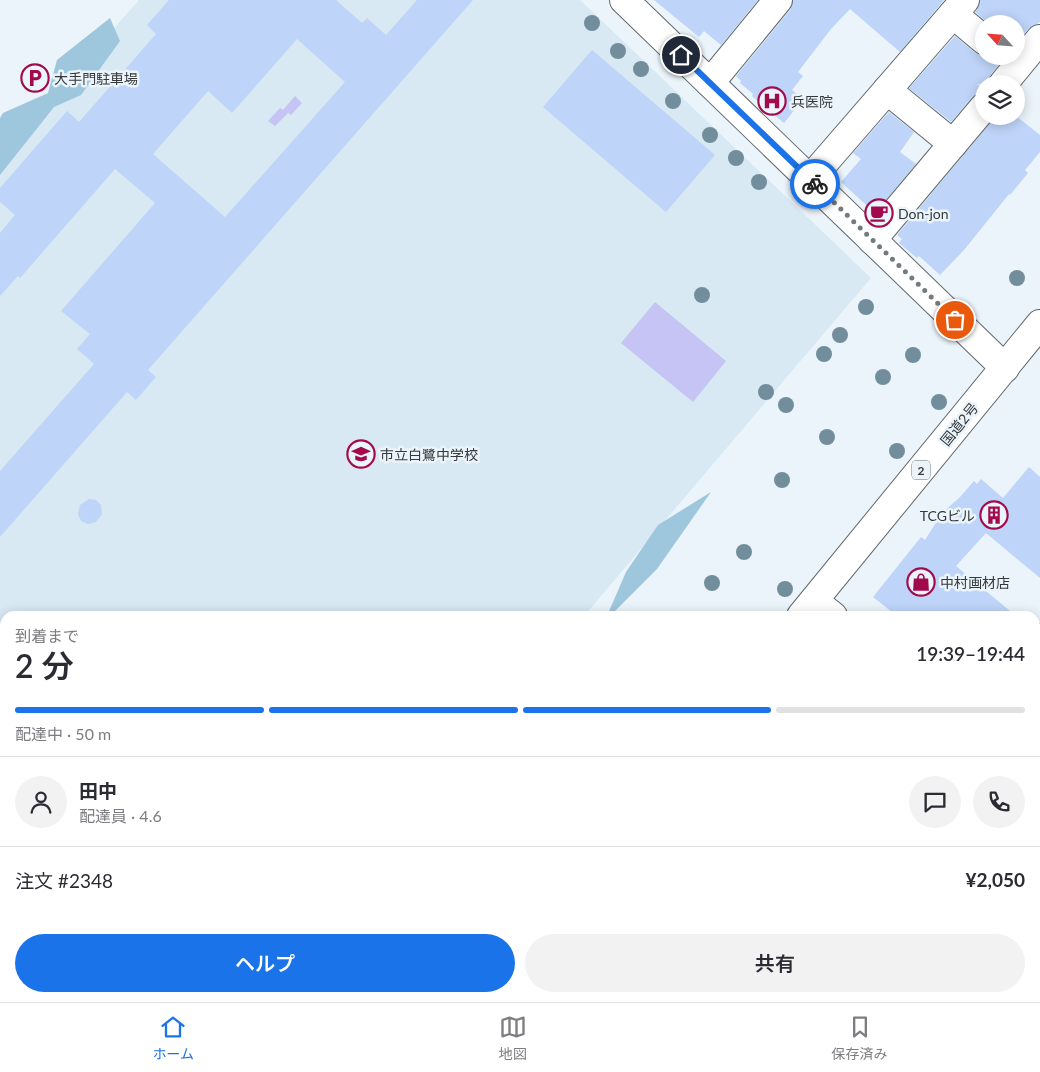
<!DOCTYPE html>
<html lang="ja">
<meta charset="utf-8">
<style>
body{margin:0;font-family:Lato,"Noto Sans JP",sans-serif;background:#f2f2f3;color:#2b2b33;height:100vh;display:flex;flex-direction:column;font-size:19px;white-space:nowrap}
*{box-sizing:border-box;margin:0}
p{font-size:16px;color:#7c7c81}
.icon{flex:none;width:28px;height:28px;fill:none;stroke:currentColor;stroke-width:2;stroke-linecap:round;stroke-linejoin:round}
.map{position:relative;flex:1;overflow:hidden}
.details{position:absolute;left:0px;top:611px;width:1040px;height:391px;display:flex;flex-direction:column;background:#fff;border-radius:15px 15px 0 0;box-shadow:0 2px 12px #0003}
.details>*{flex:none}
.needle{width:32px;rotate:296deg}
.tools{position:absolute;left:975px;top:15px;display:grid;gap:10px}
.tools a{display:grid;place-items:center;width:50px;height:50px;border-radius:50%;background:#fff;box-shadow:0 2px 12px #0003;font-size:25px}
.pin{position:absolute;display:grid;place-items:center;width:42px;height:42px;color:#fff;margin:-21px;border:2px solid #fff;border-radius:50%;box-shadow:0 1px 5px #0007}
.courier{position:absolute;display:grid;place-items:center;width:50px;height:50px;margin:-25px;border:4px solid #1a73e8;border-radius:50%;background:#fff;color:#222;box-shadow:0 1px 6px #0007}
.summary em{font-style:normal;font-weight:600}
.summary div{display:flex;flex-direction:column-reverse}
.summary{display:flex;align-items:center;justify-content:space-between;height:85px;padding:0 15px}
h1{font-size:32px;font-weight:600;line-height:38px}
.bar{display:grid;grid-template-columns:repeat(4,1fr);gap:8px 5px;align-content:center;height:60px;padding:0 15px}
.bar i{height:6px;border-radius:4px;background:#e1e1e2}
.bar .active{background:#1a73e8}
.bar p{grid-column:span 4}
.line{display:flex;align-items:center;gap:12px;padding:0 15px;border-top:1px solid #e1e1e2}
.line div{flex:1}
.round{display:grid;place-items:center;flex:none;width:52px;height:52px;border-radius:26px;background:#f2f2f3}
.cta{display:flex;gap:10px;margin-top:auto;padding:10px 15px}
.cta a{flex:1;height:58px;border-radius:30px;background:#1a73e8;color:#fff;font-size:20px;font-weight:600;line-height:58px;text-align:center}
.cta a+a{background:#f2f2f3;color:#2b2b33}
.menu{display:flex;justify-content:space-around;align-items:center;height:70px;border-top:1px solid #e1e1e2;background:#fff;font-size:14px;color:#7c7c81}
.menu a{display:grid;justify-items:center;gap:2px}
.menu .active{color:#1a73e8}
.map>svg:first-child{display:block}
.built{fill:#d8e9f3}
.green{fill:#9ec6dc}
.water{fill:#c5c4f5}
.building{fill:#bed4f8;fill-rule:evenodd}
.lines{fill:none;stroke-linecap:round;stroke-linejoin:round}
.street-casing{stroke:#60686d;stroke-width:30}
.secondary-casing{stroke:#60686d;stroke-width:30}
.highway-casing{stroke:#60686d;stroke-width:30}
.street{stroke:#fff;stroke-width:28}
.secondary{stroke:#fff;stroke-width:28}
.highway{stroke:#fff;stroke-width:28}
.tree{fill:#728e9c}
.done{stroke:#747a7e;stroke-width:5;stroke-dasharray:0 9}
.route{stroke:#1a73e8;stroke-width:6}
.labels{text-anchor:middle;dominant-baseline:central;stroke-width:5;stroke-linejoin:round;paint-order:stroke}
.shield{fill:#eaf4fa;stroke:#6b7174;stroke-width:1}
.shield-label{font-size:12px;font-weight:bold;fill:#35393b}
.poi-label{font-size:14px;fill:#35393b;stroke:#eaf4fa;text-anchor:start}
.street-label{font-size:14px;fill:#35393b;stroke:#eaf4fa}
</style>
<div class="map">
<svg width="1040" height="1002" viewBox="0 0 1040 1002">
<rect width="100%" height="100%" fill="#eaf4fa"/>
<polygon class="built" points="139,0 580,0 871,278 584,616 5,616 5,816 0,811 0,157"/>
<g class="green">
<polygon points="110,18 120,41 81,95 54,107 0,175 0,118 3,113 48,93 57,60"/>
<polygon points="711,492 657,569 610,616 607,616 626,572 658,525"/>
<polygon points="0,870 5,874 5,998 152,998 157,1002 0,1002"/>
</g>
<g class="water">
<polygon points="295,96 302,103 291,115 288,113 275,126 268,121 280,108 283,110"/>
<polygon points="655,302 726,361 693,402 621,343"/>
</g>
<g class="building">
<path d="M169 0H336L362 23 367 18 386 35 417 0H473L148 370 156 377 136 400 127 392 0 537V471L94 364 77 349 90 334 61 311 155 203 115 169 20 278 18 276 0 296V233L15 215 0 202V188L67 111 79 122 156 34 147 25ZM297 39 345 82 225 217 153 154 208 91 232 113Z"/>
<polygon points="654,0 758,0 721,45 704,31 699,37"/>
<polygon points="793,0 944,0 900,52 850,9 831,29 798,72 803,76 792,90 803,99 784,123 752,96 753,94 740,83 741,81 736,76 790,10"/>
<polygon points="980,0 1040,0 1040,22 1028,29 1016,43 1016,24 989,24 975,12 980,3"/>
<polygon points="955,36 974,52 981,55 1006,56 991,74 988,84 977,84 984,89 984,92 978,93 972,97 951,122 909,88"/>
<polygon points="592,50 715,155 666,212 543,107"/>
<polygon points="889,112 914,132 900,152 916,164 875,213 841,182 861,159 853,153"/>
<polygon points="996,116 1016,116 1040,135 1040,152 1025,170 1028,173 1010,195 1009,194 964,250 940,275 919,256 917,258 899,243 902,239 897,235"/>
<polygon points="1029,467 1040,477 1040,578 986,533 956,566 1016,616 897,616 873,597 921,537 925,540 942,513 960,497 974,481 977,484 981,479 1003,498"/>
<polygon points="89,499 96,500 101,505 102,514 96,522 88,524 81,521 78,514 80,505"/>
</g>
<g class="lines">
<g class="street-casing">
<g id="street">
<polyline points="624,0 1005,368"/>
<polyline points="953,14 984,40"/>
<polyline points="710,83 778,0"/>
<polyline points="1003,84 1040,39"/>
<polyline points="887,90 953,144"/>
<polyline points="810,179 965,0"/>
<polyline points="872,240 984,107"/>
<polyline points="814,601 833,616"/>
<polyline points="1035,645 1040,638"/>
<polyline points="1035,785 1040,789"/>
<polyline points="0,847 5,851"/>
<polyline points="180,998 186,1002"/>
<polyline points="280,1002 284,998"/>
<polyline points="740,1002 744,998"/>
</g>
</g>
<g class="secondary-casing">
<polyline id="secondary" points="678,998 683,1002"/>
</g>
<g class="highway-casing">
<g id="highway">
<polyline points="801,616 1040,324"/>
<polyline points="481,1002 485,998"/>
</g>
</g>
<use href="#street" class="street"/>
<use href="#secondary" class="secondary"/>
<use href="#highway" class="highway"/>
</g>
<g class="tree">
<circle cx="592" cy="23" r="8"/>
<circle cx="618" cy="51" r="8"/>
<circle cx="641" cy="69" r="8"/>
<circle cx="673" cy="101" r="8"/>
<circle cx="710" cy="135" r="8"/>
<circle cx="736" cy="158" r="8"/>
<circle cx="759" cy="182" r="8"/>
<circle cx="1017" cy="278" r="8"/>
<circle cx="702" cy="295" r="8"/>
<circle cx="866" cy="307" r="8"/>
<circle cx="840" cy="335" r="8"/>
<circle cx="824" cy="354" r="8"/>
<circle cx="913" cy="355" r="8"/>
<circle cx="883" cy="377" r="8"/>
<circle cx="766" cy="392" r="8"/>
<circle cx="939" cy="402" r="8"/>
<circle cx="786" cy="405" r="8"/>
<circle cx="827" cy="437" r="8"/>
<circle cx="897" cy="451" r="8"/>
<circle cx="782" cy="480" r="8"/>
<circle cx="744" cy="552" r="8"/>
<circle cx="712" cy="583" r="8"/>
<circle cx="785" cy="589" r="8"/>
</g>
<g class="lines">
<polyline class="done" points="815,184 955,320"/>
<polyline class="route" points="681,55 815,184"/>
</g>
<defs>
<g id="parking-ring" transform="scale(1.4375)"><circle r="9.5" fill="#eaf4fa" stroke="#a20a4b" stroke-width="1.5"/><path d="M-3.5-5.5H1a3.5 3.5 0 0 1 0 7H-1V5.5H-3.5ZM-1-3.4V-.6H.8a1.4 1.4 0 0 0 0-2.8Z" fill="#a20a4b"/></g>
<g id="hospital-ring" transform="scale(1.4375)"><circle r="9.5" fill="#eaf4fa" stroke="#a20a4b" stroke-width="1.5"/><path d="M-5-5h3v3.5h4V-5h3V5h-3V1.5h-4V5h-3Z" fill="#a20a4b"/></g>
<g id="cafe-ring" transform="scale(1.4375)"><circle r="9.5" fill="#eaf4fa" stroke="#a20a4b" stroke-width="1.5"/><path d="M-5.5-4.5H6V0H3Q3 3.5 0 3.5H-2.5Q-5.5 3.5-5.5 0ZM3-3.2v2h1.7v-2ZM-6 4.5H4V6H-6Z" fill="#a20a4b"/></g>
<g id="school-ring" transform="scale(1.4375)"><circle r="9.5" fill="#eaf4fa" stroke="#a20a4b" stroke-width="1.5"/><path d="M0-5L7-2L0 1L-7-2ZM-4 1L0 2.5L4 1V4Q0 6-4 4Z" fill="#a20a4b"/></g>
<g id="building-ring" transform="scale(1.4375)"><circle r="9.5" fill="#eaf4fa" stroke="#a20a4b" stroke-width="1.5"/><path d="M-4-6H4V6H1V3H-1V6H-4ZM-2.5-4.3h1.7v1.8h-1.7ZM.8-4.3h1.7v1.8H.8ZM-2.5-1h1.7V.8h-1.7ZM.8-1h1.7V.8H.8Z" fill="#a20a4b"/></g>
<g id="shop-ring" transform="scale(1.4375)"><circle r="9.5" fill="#eaf4fa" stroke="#a20a4b" stroke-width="1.5"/><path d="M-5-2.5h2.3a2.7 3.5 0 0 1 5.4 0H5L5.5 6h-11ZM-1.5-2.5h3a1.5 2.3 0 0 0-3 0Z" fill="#a20a4b"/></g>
</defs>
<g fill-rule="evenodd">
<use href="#parking-ring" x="35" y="78"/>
<use href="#hospital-ring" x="772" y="101"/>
<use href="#cafe-ring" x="879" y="213"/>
<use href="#school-ring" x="361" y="454"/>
<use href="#building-ring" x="994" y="515"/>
<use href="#shop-ring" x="921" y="582"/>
</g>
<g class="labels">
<rect class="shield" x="912" y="460.5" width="18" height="19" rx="4"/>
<g class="shield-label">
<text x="921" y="470">2</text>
</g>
<g class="poi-label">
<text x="54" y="78">大手門駐車場</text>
<text x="791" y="101">兵医院</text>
<text x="898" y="213">Don-jon</text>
<text x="380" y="454">市立白鷺中学校</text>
<text x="975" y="515" text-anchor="end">TCGビル</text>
<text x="940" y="582">中村画材店</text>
</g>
<g class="street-label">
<text transform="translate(959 424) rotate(-51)">国道2号</text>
</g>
</g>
</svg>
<div class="tools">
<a><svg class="needle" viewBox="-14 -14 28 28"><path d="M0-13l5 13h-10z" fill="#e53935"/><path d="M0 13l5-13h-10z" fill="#7c7c81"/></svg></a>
<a><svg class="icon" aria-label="layers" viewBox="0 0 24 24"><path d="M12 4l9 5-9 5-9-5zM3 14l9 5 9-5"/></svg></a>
</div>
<div class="pin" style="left:955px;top:320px;background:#ea580c"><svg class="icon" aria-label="bag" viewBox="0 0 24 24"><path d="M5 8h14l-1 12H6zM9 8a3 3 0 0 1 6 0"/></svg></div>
<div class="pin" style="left:681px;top:55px;background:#1f2937"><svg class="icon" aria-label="home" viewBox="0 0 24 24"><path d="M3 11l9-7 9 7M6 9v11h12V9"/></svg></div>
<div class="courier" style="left:815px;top:184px"><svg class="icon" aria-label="bike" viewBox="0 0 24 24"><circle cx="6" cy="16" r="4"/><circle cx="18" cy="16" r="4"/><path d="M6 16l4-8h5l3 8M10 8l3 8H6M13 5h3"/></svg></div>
<section class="details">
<div class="summary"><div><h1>2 分</h1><p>到着まで</p></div><em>19:39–19:44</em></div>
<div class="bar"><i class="active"></i><i class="active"></i><i class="active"></i><i></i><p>配達中 · 50 m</p></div>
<div class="line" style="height:90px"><a class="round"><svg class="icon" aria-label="person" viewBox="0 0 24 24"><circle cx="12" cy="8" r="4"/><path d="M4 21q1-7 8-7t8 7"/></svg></a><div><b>田中</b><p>配達員 · 4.6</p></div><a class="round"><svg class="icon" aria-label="chat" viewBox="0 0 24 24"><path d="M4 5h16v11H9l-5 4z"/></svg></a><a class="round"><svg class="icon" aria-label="phone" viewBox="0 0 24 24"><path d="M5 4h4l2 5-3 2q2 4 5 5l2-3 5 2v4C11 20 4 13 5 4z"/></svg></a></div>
<div class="line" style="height:65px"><div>注文 #2348</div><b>¥2,050</b></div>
<div class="cta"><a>ヘルプ</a><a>共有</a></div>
</section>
</div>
<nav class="menu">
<a class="active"><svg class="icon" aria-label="home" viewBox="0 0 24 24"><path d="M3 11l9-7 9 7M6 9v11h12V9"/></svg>ホーム</a>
<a><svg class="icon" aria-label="map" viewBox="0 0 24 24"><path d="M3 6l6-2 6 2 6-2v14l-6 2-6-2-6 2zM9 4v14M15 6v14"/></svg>地図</a>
<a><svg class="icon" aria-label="saved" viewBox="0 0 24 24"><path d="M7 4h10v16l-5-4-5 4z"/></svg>保存済み</a>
</nav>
